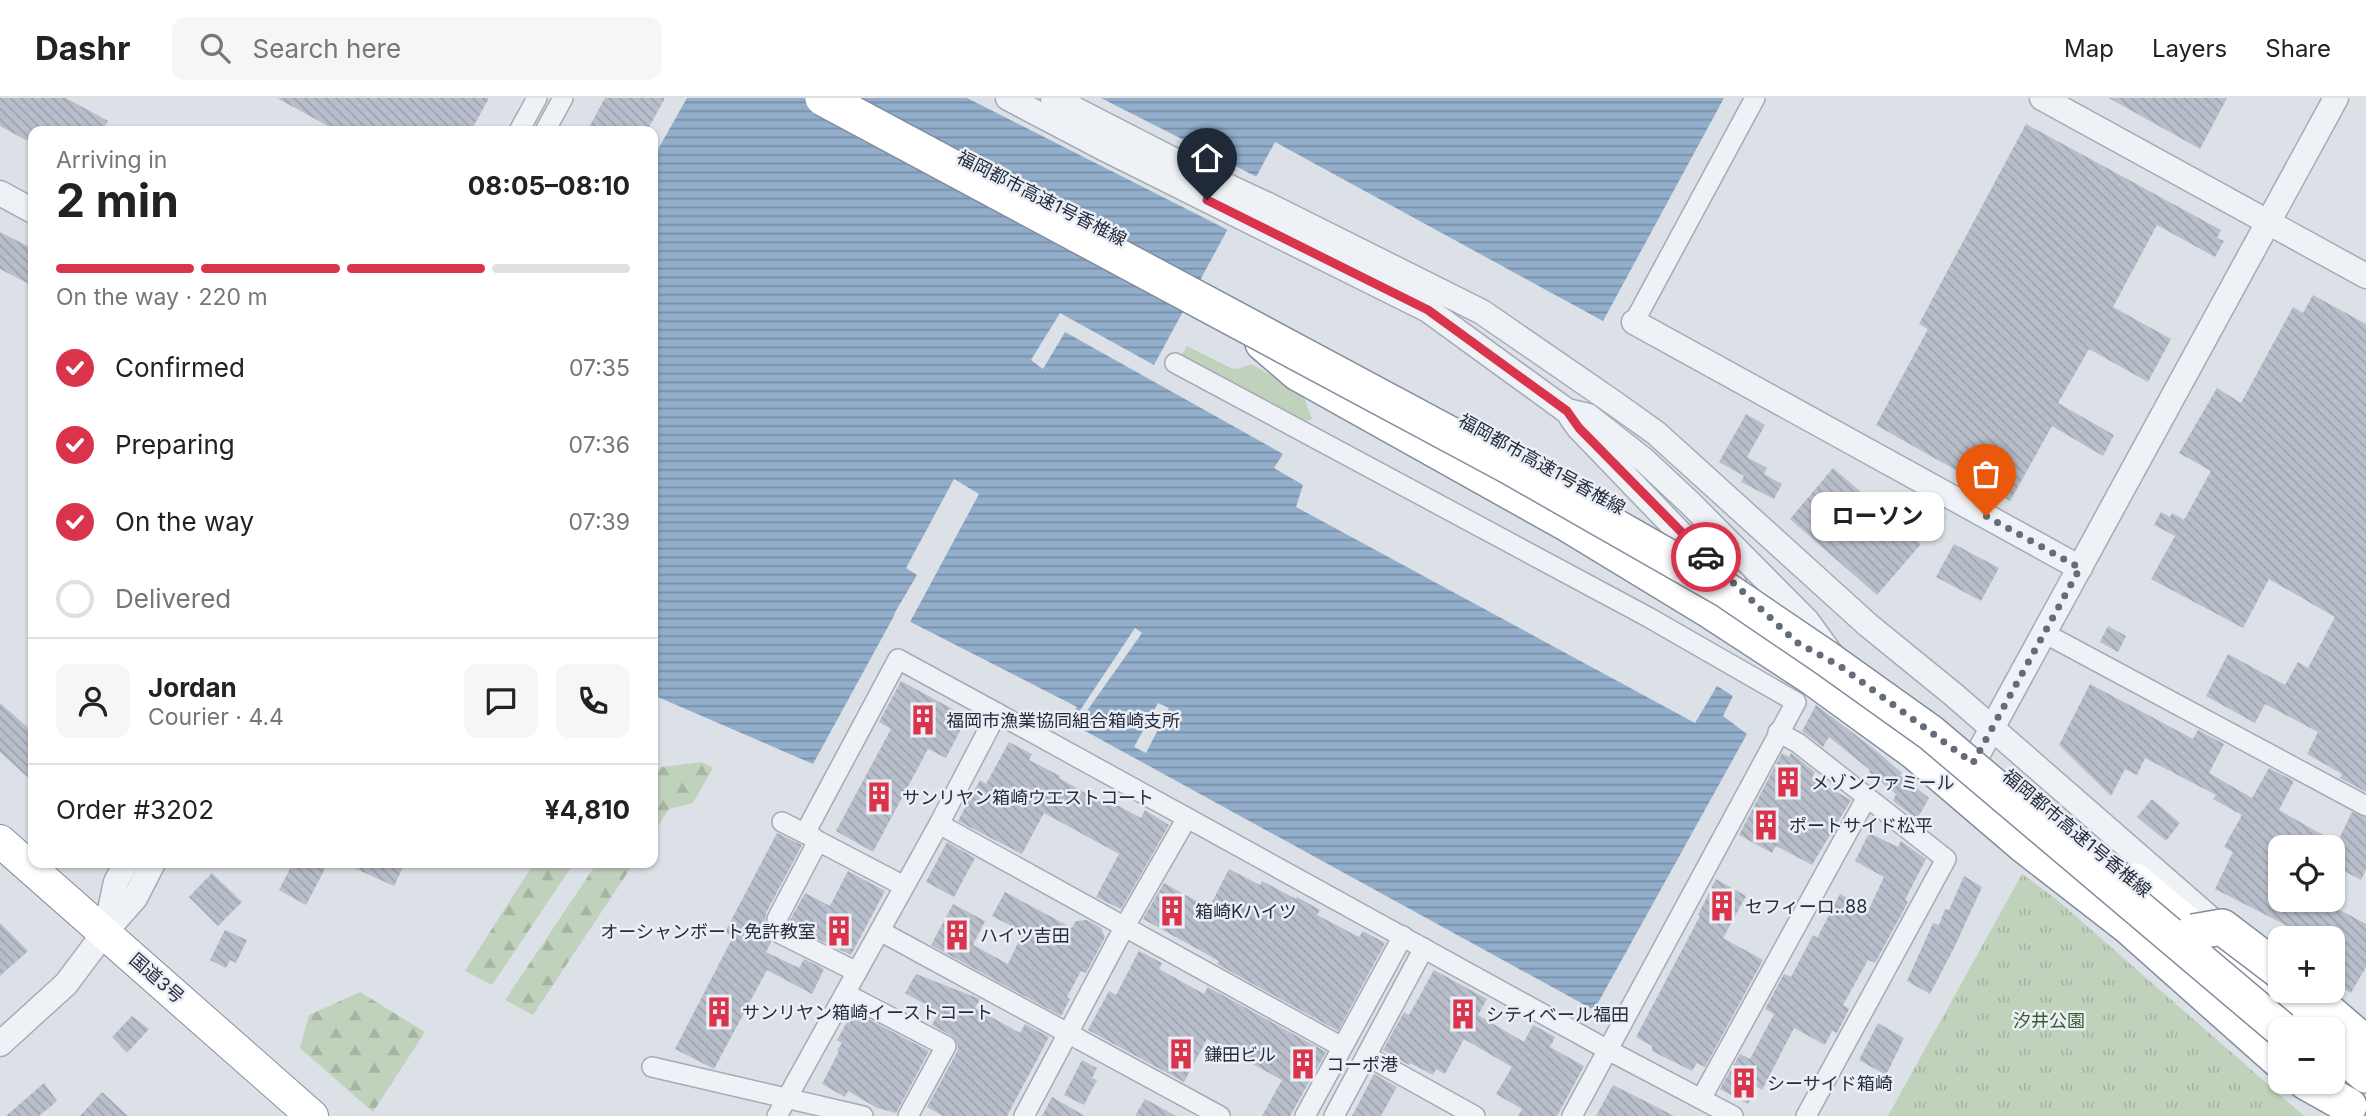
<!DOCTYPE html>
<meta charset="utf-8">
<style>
body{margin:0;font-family:Inter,"Noto Sans JP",sans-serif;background:#f6f6f6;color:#222;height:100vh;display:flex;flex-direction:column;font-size:26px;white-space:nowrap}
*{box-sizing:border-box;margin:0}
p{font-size:23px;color:#767676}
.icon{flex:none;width:38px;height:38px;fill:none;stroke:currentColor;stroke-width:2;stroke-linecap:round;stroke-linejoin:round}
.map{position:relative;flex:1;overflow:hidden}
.sheet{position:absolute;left:28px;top:28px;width:630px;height:742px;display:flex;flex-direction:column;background:#fff;border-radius:14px;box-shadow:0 2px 5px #0004}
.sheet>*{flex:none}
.controls{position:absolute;left:2268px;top:737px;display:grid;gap:14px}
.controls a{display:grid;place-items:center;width:77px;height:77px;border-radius:14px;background:#fff;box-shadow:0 2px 5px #0004;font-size:35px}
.pin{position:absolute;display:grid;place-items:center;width:60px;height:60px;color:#fff;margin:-72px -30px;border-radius:50% 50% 50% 0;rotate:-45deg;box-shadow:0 0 7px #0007}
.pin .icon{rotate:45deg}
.courier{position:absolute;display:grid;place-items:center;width:70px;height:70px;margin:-35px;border:5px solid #d9344c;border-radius:50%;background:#fff;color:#222;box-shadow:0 2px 9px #0007}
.bubble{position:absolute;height:49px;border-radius:14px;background:#fff;box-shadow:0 2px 5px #0004;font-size:23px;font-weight:700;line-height:49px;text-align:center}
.summary em{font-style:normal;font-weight:700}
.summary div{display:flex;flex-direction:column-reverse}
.summary{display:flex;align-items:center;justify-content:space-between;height:119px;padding:0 28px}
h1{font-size:46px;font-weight:700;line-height:52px}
.bar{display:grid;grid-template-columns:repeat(4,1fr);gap:10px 7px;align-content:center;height:84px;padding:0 28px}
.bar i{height:9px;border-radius:5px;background:#e0e0e0}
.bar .on{background:#d9344c}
.bar p{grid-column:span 4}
.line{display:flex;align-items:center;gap:18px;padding:0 28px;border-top:2px solid #e0e0e0}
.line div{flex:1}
.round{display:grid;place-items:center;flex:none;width:74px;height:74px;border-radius:14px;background:#f6f6f6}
ol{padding:0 28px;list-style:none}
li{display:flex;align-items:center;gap:21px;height:77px}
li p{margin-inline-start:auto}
li .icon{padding:7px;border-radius:50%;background:#d9344c;color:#fff;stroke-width:4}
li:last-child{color:#767676}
li i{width:38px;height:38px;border:4px solid #e0e0e0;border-radius:50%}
header{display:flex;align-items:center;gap:42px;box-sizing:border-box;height:98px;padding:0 35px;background:#fff;border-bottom:2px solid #e0e0e0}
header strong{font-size:33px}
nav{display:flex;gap:38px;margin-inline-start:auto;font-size:24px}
.search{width:490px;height:63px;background:#f6f6f6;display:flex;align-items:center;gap:18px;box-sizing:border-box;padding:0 24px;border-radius:14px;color:#767676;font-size:26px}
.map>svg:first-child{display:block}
.green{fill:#c1d2bc}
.forest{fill:url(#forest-firs)}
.park{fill:url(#park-tufts)}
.water{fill:url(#water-rules)}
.pier{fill:#dce0e7}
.building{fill:url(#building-back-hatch)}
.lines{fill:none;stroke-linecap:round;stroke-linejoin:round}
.minor-casing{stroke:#a5abb5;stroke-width:22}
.tertiary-casing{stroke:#a5abb5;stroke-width:27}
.trunk-casing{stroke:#828d9f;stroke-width:34}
.motorway-casing{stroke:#828d9f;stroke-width:38}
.minor{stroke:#eef1f5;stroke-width:19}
.tertiary{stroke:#eef1f5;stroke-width:24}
.trunk{stroke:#fff;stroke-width:32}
.motorway{stroke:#fff;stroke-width:35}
.motorway-bridge-casing{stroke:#828d9f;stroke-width:38;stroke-linecap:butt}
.motorway-bridge{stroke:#fff;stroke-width:35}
.done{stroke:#646c7a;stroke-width:7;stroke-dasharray:0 12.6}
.route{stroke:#d9344c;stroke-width:9}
.labels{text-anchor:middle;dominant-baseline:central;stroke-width:5;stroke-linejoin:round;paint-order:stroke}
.street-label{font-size:18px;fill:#242e3f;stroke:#ebeff5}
.poi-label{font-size:18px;fill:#242e3f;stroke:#ebeff5;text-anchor:start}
.park-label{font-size:18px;fill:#385b30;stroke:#ebeff5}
</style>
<header>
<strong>Dashr</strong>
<div class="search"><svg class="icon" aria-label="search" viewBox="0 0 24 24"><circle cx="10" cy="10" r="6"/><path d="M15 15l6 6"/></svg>Search here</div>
<nav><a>Map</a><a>Layers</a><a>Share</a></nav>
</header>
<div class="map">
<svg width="2366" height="1018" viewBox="0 0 2366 1018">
<defs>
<pattern id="forest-firs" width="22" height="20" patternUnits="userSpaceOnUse" patternTransform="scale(1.75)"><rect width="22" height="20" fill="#c1d2bc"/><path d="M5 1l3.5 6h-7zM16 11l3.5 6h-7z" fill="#a6b5a3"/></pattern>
<pattern id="park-tufts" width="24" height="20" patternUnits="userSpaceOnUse" patternTransform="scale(1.75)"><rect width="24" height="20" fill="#c1d2bc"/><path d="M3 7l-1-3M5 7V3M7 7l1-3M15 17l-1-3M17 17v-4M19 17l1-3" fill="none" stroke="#a6b5a3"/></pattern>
<pattern id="water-rules" width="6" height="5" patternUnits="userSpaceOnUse" patternTransform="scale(1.75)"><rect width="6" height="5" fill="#93aecb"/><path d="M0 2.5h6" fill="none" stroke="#788ea6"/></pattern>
<pattern id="building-back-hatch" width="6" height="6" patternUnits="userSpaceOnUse" patternTransform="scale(1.75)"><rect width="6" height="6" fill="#b8bfca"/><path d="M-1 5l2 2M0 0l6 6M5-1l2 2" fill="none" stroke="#9ea4af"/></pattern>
</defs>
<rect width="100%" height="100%" fill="#dce0e7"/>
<polygon class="green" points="1187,248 1231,270 1237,271 1251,266 1302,294 1312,321 1307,323 1300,321 1181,258"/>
<g class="forest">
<polygon points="702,664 713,670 693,705 669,711 653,736 653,681 661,669"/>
<polygon points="534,765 574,765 492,887 465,873"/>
<polygon points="597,765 634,765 533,917 505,902"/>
<polygon points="360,894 425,934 373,1014 300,950 309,917"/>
</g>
<polygon class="park" points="2022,776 2056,801 2304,1018 1888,1018"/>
<polygon class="water" points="687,0 1724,0 1603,223 1275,44 1154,267 1060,215 1031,262 1043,271 1065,234 1283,356 1274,370 1303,387 1296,409 1695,625 1717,588 1733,598 1723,618 1747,636 1594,912 1067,623 1077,609 895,516 813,666 653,597 653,60"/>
<g class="pier">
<polygon points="967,0 1101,0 1259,80 1230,133"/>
<polygon points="954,381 979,396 910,524 894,516 917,477 906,470"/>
<polygon points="1135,530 1142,535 1084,617 1079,614"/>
<polygon points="1158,605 1169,610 1146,655 1134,649"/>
</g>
<g class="building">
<polygon points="0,0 66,0 108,23 102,33 33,33 33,46 0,28"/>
<polygon points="277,0 489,0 471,33 337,33"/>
<polygon points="605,0 665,0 647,33 587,33"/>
<polygon points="2109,0 2227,0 2200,51"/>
<polygon points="2026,26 2221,132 2217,140 2224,143 2215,159 2157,127 2113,209 2171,241 2148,284 2089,251 2058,305 2114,337 2103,358 2052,328 2010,403 1986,389 1996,372 1989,368 1975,383 1876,327 1928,231 1919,226"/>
<polygon points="0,134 33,151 33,188 0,171"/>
<polygon points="2313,197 2366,226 2366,694 2340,680 2342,676 2307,656 2318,634 2265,606 2255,625 2206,598 2228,556 2285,587 2298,564 2308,570 2335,519 2269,481 2243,530 2151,481 2175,438 2154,427 2161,414 2170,419 2172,415 2184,422 2211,373 2179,355 2217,290 2241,305 2293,209 2303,215"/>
<polygon points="1746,316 1765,327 1747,359 1767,370 1764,376 1782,386 1774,401 1741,384 1744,378 1719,364"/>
<polygon points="1833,370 1921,446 1877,497 1790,421"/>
<polygon points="1954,446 1999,470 1981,503 1936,479"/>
<polygon points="2108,528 2126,538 2118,554 2100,544"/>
<polygon points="901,583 967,619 946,660 928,651 873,754 836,733 891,631 879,624"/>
<polygon points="2090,586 2193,641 2198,632 2224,646 2209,675 2252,700 2269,670 2294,683 2279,712 2337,745 2352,714 2366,720 2366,771 2361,782 2333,767 2334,749 2280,749 2280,802 2321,802 2366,826 2366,869 2351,895 2333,885 2333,840 2311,840 2215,791 2233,754 2224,749 2242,717 2213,701 2216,697 2145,660 2137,677 2125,671 2111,698 2059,647"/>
<polygon points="0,605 33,634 33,684 0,654"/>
<polygon points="1816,607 1874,651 1902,675 1900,677 1929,700 1917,721 1893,703 1896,696 1869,674 1870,672 1829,639 1823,649 1802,633"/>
<polygon points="1009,644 1032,656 1029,662 1060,678 1059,680 1101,704 1104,700 1141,720 1145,712 1169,727 1121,811 1096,799 1119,756 1044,715 1022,756 958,723 980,682 986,686"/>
<polygon points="1782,655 1789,659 1791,655 1815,674 1812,680 1851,702 1812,767 1776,748 1772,755 1739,737"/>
<polygon points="2152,701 2180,725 2166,743 2137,719"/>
<polygon points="777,735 802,747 766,815 765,824 771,844 766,854 799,870 804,861 824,871 812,896 767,872 714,971 675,951 733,839 725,834"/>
<polygon points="1869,735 1898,749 1901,743 1926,761 1905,802 1908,804 1875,865 1868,862 1843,907 1849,911 1837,935 1832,933 1825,947 1794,930 1762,992 1757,989 1748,1006 1720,991 1740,956 1750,961 1774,916 1765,911 1784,876 1791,879 1813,837 1817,840 1840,796 1869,811 1884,779 1855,763"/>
<polygon points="947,744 975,760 954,799 926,784"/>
<polygon points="293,765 328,765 306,807 279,792"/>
<polygon points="343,765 405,765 394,788"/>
<polygon points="1229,771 1260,787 1262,783 1296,801 1297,799 1320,812 1317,817 1359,839 1363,833 1385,845 1338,933 1217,866 1219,863 1143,821 1164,785 1209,810"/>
<polygon points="848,773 885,793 851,857 791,828 790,822 805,795 830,808"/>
<polygon points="212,775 242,804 218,828 189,799"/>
<polygon points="1964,778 1982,789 1954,850 1930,896 1907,883 1933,825 1939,827 1945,811 1949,812"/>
<polygon points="1716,781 1746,798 1723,840 1763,862 1705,969 1697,965 1692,973 1652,953 1652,948 1636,939 1700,818 1698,817"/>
<polygon points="1005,794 1072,830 1076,823 1087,822 1101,830 1105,839 1086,875 1081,873 1067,899 1070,901 1061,918 931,847 953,806 985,823 973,847 1008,866 1023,834 992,818"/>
<polygon points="0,825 28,853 0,878"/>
<polygon points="225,832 247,842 236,865 230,862 226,870 210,862"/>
<polygon points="1139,853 1162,865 1159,871 1204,896 1208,889 1326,954 1290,1018 1262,1018 1282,982 1207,941 1184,984 1088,932 1109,893 1116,897"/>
<polygon points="1434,872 1487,901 1478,917 1524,944 1533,927 1555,939 1550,949 1584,968 1557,1018 1518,1018 1522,1011 1496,996 1512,969 1464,941 1445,976 1436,971 1433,977 1410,965 1409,967 1383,952 1404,914 1409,917"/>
<polygon points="916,876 980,901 975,910 1020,935 1025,926 1049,939 1007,1018 943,1018 927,1009 957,954 958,947 952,938 932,927 939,914 905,895"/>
<polygon points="853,913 929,953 896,1015 877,1010 848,993 845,999 822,986 839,953 837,952 842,945 837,942"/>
<polygon points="132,918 149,931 127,955 112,939"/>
<polygon points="1878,925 1904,940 1886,977 1859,962"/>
<polygon points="1082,962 1097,970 1092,980 1097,982 1084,1007 1064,997"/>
<polygon points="1374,976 1397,989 1381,1018 1352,1018"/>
<polygon points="44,985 57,1003 39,1018 6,1018"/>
<polygon points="1613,987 1641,1001 1674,1018 1596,1018"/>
<polygon points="102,994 128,1018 80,1018"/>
<polygon points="1052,999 1085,1018 1042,1018"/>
<polygon points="1145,1001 1176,1018 1135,1018"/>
</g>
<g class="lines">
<g class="minor-casing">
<g id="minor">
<polyline points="519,33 537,0"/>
<polyline points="545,33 563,0"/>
<polyline points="1634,224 1755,0"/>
<polyline points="1175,265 1648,519 1796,604 1572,1018"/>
<polyline points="2044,535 2366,708"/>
<polyline points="1778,634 1798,645 1946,761 1806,1018"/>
<polyline points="782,724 814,740"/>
<polyline points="939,726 1342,949"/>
<polyline points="805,735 898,561 997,615"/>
<polyline points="880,833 1220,1018"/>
<polyline points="857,874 781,836 777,821 818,743 904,788"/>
<polyline points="846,896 946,948 908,1018"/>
<polyline points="1367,958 1475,1018"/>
<polyline points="652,969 863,1018"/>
<polyline points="1701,1001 1867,699"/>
<polyline points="777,1018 939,726 997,615 1608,952 1733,1018"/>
<polyline points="1024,1018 1125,828 1187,720"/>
<polyline points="1305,1018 1403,838"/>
<polyline points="1334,1018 1424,850"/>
</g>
</g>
<g class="tertiary-casing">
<g id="tertiary">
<polyline points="1008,0 1105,51 1428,212 1567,313 1588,318 1644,362 1690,405 1807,523 1831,556"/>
<polyline points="1053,0 1195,73 1268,107 1482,214 1614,305 1656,335 1868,527 1954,597 2228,836"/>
<polyline points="2042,0 2366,178"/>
<polyline points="0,95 33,113"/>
<polyline points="1634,224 2080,470"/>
<polyline points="1571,319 1579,330 1681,436 1734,486"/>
<polyline points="1973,665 2336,0"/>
<polyline points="106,830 116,784 126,765"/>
<polyline points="0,946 66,886 105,834 135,800 153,765"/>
</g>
</g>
<g class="trunk-casing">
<polyline id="trunk" points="0,743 312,1018"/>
</g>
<g class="motorway-casing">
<g id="motorway">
<polyline points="1263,245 1298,275 1568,426 1711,513 1812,579 1915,654 2025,748 2128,828 2280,963"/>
<polyline points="2135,783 2311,931"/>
<polyline points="2303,892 2366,946"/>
<polyline points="2333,949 2366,977"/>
<polyline points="2306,984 2349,1008"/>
</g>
</g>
<use href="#minor" class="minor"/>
<use href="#tertiary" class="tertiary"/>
<use href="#trunk" class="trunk"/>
<use href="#motorway" class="motorway"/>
<g class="motorway-bridge-casing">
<g id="motorway-bridge">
<polyline points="823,0 1507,367 1726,492 1826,560 1931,635 2281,931"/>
<polyline points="2193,834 2222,829 2280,873"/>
</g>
</g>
<use href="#motorway-bridge" class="motorway-bridge"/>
</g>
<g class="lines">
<polyline class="done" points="1706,459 1796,544 1840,568 1973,665 2080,470 1986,418"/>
<polyline class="route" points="1207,102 1428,212 1567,313 1579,330 1706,459"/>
</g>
<defs>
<g id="building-bare" transform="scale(2.415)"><path d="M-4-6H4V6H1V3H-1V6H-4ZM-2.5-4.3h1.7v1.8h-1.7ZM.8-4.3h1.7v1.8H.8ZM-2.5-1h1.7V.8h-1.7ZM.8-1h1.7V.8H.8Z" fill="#d9344c" stroke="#ebeff5" stroke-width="2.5" paint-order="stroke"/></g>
</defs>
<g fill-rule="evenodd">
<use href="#building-bare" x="923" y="622"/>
<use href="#building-bare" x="1788" y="684"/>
<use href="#building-bare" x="879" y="699"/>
<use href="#building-bare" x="1766" y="727"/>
<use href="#building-bare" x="1722" y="808"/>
<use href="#building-bare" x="1172" y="813"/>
<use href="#building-bare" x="839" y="833"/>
<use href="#building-bare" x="957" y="837"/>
<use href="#building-bare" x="719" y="914"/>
<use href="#building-bare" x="1463" y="916"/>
<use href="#building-bare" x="1181" y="956"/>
<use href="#building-bare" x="1303" y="966"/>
<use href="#building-bare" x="1744" y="985"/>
</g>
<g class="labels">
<g class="street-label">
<text transform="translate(1042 100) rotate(27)">福岡都市高速1号香椎線</text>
<text transform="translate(1542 366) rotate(29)">福岡都市高速1号香椎線</text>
<text transform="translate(2077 735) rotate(40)">福岡都市高速1号香椎線</text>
<text transform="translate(157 880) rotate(41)">国道3号</text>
</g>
<g class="poi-label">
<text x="946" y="622">福岡市漁業協同組合箱崎支所</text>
<text x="1811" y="684">メゾンファミール</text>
<text x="902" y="699">サンリヤン箱崎ウエストコート</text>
<text x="1789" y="727">ポートサイド松平</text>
<text x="1745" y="808">セフィーロ‥88</text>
<text x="1195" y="813">箱崎Kハイツ</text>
<text x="816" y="833" text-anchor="end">オーシャンボート免許教室</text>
<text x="980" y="837">ハイツ吉田</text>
<text x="742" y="914">サンリヤン箱崎イーストコート</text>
<text x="1486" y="916">シティベール福田</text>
<text x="1204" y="956">鎌田ビル</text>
<text x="1326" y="966">コーポ港</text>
<text x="1767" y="985">シーサイド箱崎</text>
</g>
<g class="park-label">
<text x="2049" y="922">汐井公園</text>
</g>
</g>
</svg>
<div class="controls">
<a><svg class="icon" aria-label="locate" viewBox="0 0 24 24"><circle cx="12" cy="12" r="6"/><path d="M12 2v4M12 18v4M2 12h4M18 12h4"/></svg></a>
<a>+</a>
<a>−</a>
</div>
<div class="pin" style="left:1986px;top:418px;background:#ea580c"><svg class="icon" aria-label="bag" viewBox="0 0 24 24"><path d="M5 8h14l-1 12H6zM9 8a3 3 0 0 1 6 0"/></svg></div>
<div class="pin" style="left:1207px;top:102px;background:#1f2937"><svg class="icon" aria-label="home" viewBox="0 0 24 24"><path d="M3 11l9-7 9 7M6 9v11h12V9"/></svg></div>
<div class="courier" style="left:1706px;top:459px"><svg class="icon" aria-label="car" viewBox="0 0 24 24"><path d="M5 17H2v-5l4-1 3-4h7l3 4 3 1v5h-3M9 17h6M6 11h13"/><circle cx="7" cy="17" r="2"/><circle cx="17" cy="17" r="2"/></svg></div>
<div class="bubble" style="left:1811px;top:394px;width:133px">ローソン</div>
<section class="sheet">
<div class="summary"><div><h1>2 min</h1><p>Arriving in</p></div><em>08:05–08:10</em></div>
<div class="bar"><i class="on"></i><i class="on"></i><i class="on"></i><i></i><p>On the way · 220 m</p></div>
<ol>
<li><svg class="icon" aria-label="check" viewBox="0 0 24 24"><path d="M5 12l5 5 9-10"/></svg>Confirmed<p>07:35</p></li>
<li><svg class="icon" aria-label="check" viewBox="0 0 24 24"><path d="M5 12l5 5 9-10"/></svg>Preparing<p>07:36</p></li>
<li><svg class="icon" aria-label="check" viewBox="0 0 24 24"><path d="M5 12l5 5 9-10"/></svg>On the way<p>07:39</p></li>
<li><i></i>Delivered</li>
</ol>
<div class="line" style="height:126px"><a class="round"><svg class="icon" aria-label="person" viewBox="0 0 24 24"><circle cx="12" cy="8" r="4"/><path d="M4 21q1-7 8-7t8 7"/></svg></a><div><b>Jordan</b><p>Courier · 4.4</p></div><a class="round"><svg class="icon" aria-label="chat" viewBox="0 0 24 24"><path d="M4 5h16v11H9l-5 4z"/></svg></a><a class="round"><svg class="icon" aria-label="phone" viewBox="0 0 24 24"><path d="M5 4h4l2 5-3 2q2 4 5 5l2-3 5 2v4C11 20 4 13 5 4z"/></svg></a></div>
<div class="line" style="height:91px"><div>Order #3202</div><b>¥4,810</b></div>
</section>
</div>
